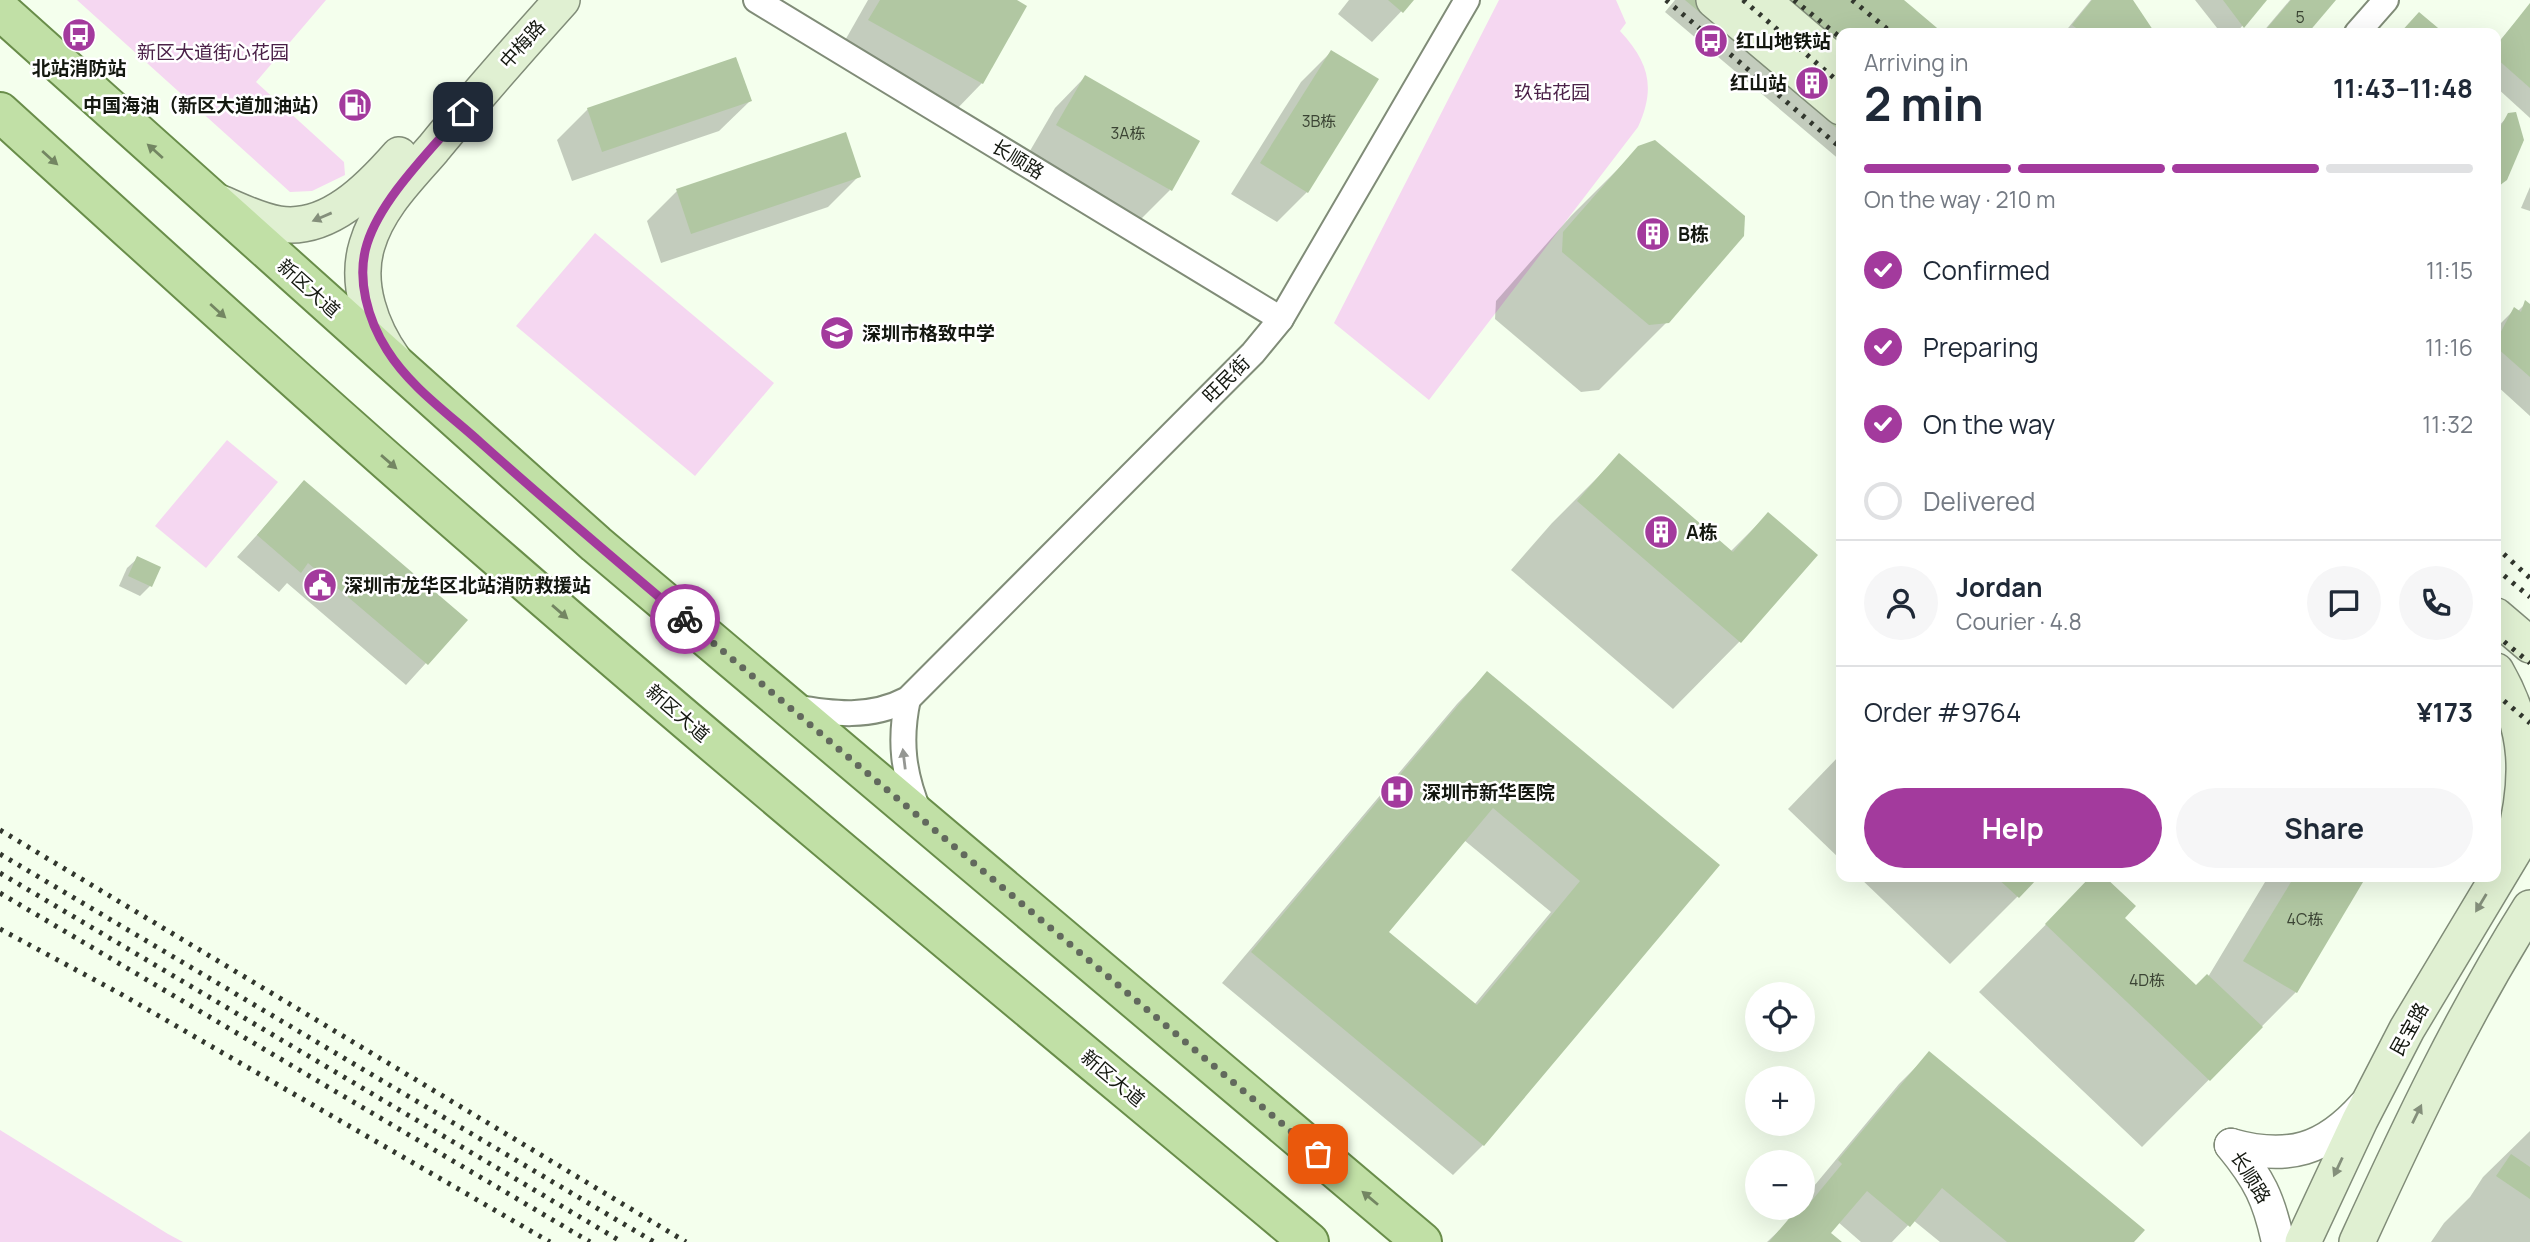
<!DOCTYPE html>
<meta charset="utf-8">
<style>
body{margin:0;font-family:Manrope,"Noto Sans SC",sans-serif;background:#f6f6f7;color:#1f2937;height:100vh;display:flex;flex-direction:column;font-size:26px;white-space:nowrap}
*{box-sizing:border-box;margin:0}
p{font-size:23px;color:#747a83}
.icon{flex:none;width:38px;height:38px;fill:none;stroke:currentColor;stroke-width:2;stroke-linecap:round;stroke-linejoin:round}
.map{position:relative;flex:1;overflow:hidden}
.panel{position:absolute;left:1836px;top:28px;width:665px;height:854px;display:flex;flex-direction:column;background:#fff;border-radius:14px;box-shadow:0 7px 28px #0002}
.panel>*{flex:none}
.tools{position:absolute;left:1745px;top:982px;display:grid;gap:14px}
.tools a{display:grid;place-items:center;width:70px;height:70px;border-radius:50%;background:#fff;box-shadow:0 7px 28px #0002;font-size:35px}
.pin{position:absolute;display:grid;place-items:center;width:60px;height:60px;color:#fff;margin:-30px;border-radius:14px;box-shadow:0 4px 10px #0006}
.courier{position:absolute;display:grid;place-items:center;width:70px;height:70px;margin:-35px;border:5px solid #a33a9d;border-radius:50%;background:#fff;color:#222;box-shadow:0 2px 9px #0007}
.head em{font-style:normal;font-weight:700}
.head div{display:flex;flex-direction:column-reverse}
.head{display:flex;align-items:center;justify-content:space-between;height:119px;padding:0 28px}
h1{font-size:46px;font-weight:700;line-height:52px}
.bar{display:grid;grid-template-columns:repeat(4,1fr);gap:10px 7px;align-content:center;height:84px;padding:0 28px}
.bar i{height:9px;border-radius:5px;background:#e0e1e3}
.bar .active{background:#a33a9d}
.bar p{grid-column:span 4}
.line{display:flex;align-items:center;gap:18px;padding:0 28px;border-top:2px solid #e0e1e3}
.line div{flex:1}
.round{display:grid;place-items:center;flex:none;width:74px;height:74px;border-radius:37px;background:#f6f6f7}
ol{padding:0 28px;list-style:none}
li{display:flex;align-items:center;gap:21px;height:77px}
li p{margin-inline-start:auto}
li .icon{padding:7px;border-radius:50%;background:#a33a9d;color:#fff;stroke-width:4}
li:last-child{color:#747a83}
li i{width:38px;height:38px;border:4px solid #e0e1e3;border-radius:50%}
.cta{display:flex;gap:14px;margin-top:auto;padding:14px 28px}
.cta a{flex:1;height:80px;border-radius:42px;background:#a33a9d;color:#fff;font-size:28px;font-weight:700;line-height:80px;text-align:center}
.cta a+a{background:#f6f6f7;color:#1f2937}
.map>svg:first-child{display:block}
.green{fill:#f5d7f1}
.shadow{fill:#0003;fill-rule:evenodd}
.building{fill:#b1c7a2;fill-rule:evenodd}
.lines{fill:none;stroke-linecap:round;stroke-linejoin:round}
.minor-casing{stroke:#808c78;stroke-width:28}
.tertiary-casing{stroke:#808c78;stroke-width:35}
.secondary-casing{stroke:#808c78;stroke-width:38}
.primary-casing{stroke:#698d4a;stroke-width:42}
.minor{stroke:#fff;stroke-width:24}
.tertiary{stroke:#fff;stroke-width:32}
.secondary{stroke:#e0f0d2;stroke-width:35}
.primary{stroke:#c1e0a6;stroke-width:38}
.rail{stroke:#32372e;stroke-width:5;stroke-dasharray:3.5 7;stroke-linecap:butt}
.oneway{fill:#738662}
.oneway2{fill:#848f7b}
.oneway3{fill:#959793}
.done{stroke:#62695d;stroke-width:7;stroke-dasharray:0 12.6}
.route{stroke:#a33a9d;stroke-width:9}
.labels{text-anchor:middle;dominant-baseline:central;stroke-width:5;stroke-linejoin:round;paint-order:stroke}
.number-label{font-size:16px;fill:#3b4434}
.poi-label{font-size:19px;font-weight:bold;fill:#141810;stroke:#fff;text-anchor:start}
.street-label{font-size:19px;fill:#141810;stroke:#fff}
.park-label{font-size:19px;fill:#4b2148;stroke:#fff}
</style>
<div class="map">
<svg width="2530" height="1242" viewBox="0 0 2530 1242">
<rect width="100%" height="100%" fill="#f4ffed"/>
<g class="green">
<polygon points="77,0 326,0 256,82 344,162 345,175 312,191 290,192"/>
<path d="M1499 0H1616L1626 23 1620 31C1649 62 1656 88 1638 127L1429 400 1334 323Z"/>
<polygon points="595,233 774,383 695,476 516,326"/>
<polygon points="227,440 278,482 206,568 155,526"/>
<polygon points="0,1130 168,1234 183,1242 0,1242"/>
</g>
<g class="shadow">
<polygon points="868,0 1013,0 982,83 952,114 839,51"/>
<polygon points="1349,0 1412,0 1372,42 1338,14"/>
<polygon points="1675,0 1901,0 1940,33 1841,33 1841,161 1665,12"/>
<polygon points="2091,0 2130,0 2153,33 2064,33"/>
<polygon points="2195,0 2265,0 2236,33 2221,33"/>
<polygon points="2290,0 2334,0 2306,33 2262,33"/>
<polygon points="2530,5 2530,118 2496,87 2496,45"/>
<polygon points="1331,52 1307,192 1277,222 1231,194 1301,82"/>
<polygon points="1085,77 1170,190 1140,220 1027,156 1055,108"/>
<polygon points="750,101 719,131 572,181 557,140 588,109"/>
<polygon points="2509,115 2506,179 2496,190 2496,129"/>
<polygon points="1639,148 1667,322 1599,390 1581,392 1495,319 1496,301 1571,216"/>
<polygon points="859,176 828,207 661,263 647,221 677,191"/>
<polygon points="2530,187 2530,211 2521,208"/>
<polygon points="2526,303 2530,307 2530,416 2496,385 2496,328 2514,310 2517,312"/>
<polygon points="1619,456 1730,552 1768,514 1740,641 1673,709 1511,570 1552,523"/>
<polygon points="304,483 465,620 406,685 287,583 279,592 237,557"/>
<polygon points="138,558 159,568 150,586 140,596 119,586 127,568"/>
<path d="M1487 673 1718 865 1483 1145 1453 1175 1222 983 1457 704ZM1464 840 1551 912 1474 1005 1387 932Z"/>
<polygon points="1841,754 1841,860 1788,809"/>
<polygon points="1859,877 2037,877 1950,964"/>
<polygon points="2093,877 2103,877 2134,906 2122,918 2196,988 2208,977 2268,877 2364,877 2296,992 2142,1147 1979,992"/>
<polygon points="1929,1054 2132,1242 1940,1242 1913,1220 1892,1242 1861,1242 1838,1222 1829,1233 1839,1242 1767,1242 1801,1210 1813,1195 1809,1192 1899,1084"/>
<polygon points="2530,1131 2530,1242 2431,1242 2444,1223 2470,1197 2483,1177"/>
</g>
<g class="building">
<polygon points="880,0 1017,0 1027,6 983,84 868,20"/>
<polygon points="1388,0 1414,0 1403,13"/>
<polygon points="1685,0 1904,0 1943,33 1841,33 1841,132"/>
<polygon points="2092,0 2133,0 2155,33 2083,33 2072,25"/>
<polygon points="2223,0 2267,0 2244,28"/>
<polygon points="2291,0 2336,0 2308,33 2263,33"/>
<polygon points="2530,3 2530,88 2496,58 2496,46"/>
<polygon points="2419,12 2444,33 2400,33"/>
<polygon points="1331,50 1379,79 1308,193 1260,163"/>
<polygon points="736,57 752,101 602,152 587,108"/>
<polygon points="1085,75 1200,141 1172,191 1056,125"/>
<polygon points="2516,112 2524,140 2507,180 2496,188 2496,135 2508,113"/>
<polygon points="846,132 861,177 691,234 676,189"/>
<polygon points="1655,140 1745,216 1744,236 1669,323 1649,325 1562,252 1563,232 1638,146"/>
<polygon points="2525,300 2530,304 2530,377 2496,347 2496,341 2514,307 2521,312"/>
<polygon points="1619,453 1733,552 1768,512 1818,555 1741,643 1577,501"/>
<polygon points="304,480 468,620 428,665 308,563 301,573 257,535"/>
<polygon points="137,556 161,567 152,587 128,576"/>
<path d="M1487 671 1720 865 1484 1146 1251 952ZM1493 808 1580 881 1477 1005 1389 932Z"/>
<polygon points="1996,877 2039,877 2019,898"/>
<polygon points="2090,877 2105,877 2136,906 2125,918 2196,985 2207,974 2263,1027 2210,1081 2045,924"/>
<polygon points="2294,877 2366,877 2297,993 2243,961"/>
<polygon points="1929,1051 2145,1230 2134,1242 2007,1242 1942,1188 1910,1227 1867,1191 1831,1233 1842,1242 1769,1242 1798,1208 1804,1210 1842,1164 1838,1160"/>
<polygon points="2511,1154 2530,1167 2530,1199 2496,1176"/>
</g>
<g class="lines">
<g class="minor-casing">
<g id="minor">
<polyline points="756,0 1281,319"/>
<polyline points="2357,33 2386,0"/>
<path d="M908 699C899 740 903 775 920 814"/>
<path d="M793 707C834 714 870 719 908 699L1253 353 1281 319 1467 0"/>
</g>
</g>
<g class="tertiary-casing">
<g id="tertiary">
<path d="M2231 1145C2288 1161 2325 1150 2364 1106"/>
<path d="M2231 1145C2259 1179 2269 1199 2278 1242"/>
</g>
</g>
<g class="secondary-casing">
<g id="secondary">
<polyline points="1714,0 1841,107"/>
<polyline points="1762,0 1841,67"/>
<path d="M218 202C238 210 258 221 279 224 328 232 370 188 399 155"/>
<path d="M394 360C371 328 355 284 367 245 378 207 408 178 433 149 475 98 518 49 562 0"/>
<polyline points="2496,616 2530,645"/>
<path d="M2496 671C2530 730 2530 779 2513 845"/>
<polyline points="2303,1242 2360,1120 2407,1029 2530,824"/>
<path d="M2357 1242C2410 1126 2462 1016 2530 908"/>
</g>
</g>
<g class="primary-casing">
<g id="primary">
<polyline points="0,10 596,544 1422,1242"/>
<path d="M0 112C167 264 334 416 505 564 769 794 1040 1017 1309 1242"/>
</g>
</g>
<use href="#minor" class="minor"/>
<use href="#tertiary" class="tertiary"/>
<use href="#secondary" class="secondary"/>
<use href="#primary" class="primary"/>
<g class="rail">
<polyline points="1666,0 1841,148"/>
<polyline points="1743,0 1841,84"/>
<polyline points="1794,0 1841,38"/>
<polyline points="1852,0 1892,33"/>
<polyline points="2496,547 2530,578"/>
<polyline points="2496,569 2530,597"/>
<polyline points="2496,635 2530,663"/>
<polyline points="2496,694 2530,723"/>
<polyline points="0,830 686,1242"/>
<polyline points="0,854 654,1242"/>
<polyline points="0,873 622,1242"/>
<polyline points="0,893 590,1242"/>
<polyline points="0,929 119,993 550,1242"/>
</g>
</g>
<defs><path id="oneway-solid" d="M-6-.8H1V-3.2L6.5 0L1 3.2V.8H-6Z" transform="scale(1.75)"/></defs>
<g class="oneway">
<use href="#oneway-solid" transform="translate(155 151) rotate(-138)"/>
<use href="#oneway-solid" transform="translate(50 158) rotate(42)"/>
<use href="#oneway-solid" transform="translate(218 311) rotate(42)"/>
<use href="#oneway-solid" transform="translate(389 462) rotate(41)"/>
<use href="#oneway-solid" transform="translate(560 612) rotate(41)"/>
<use href="#oneway-solid" transform="translate(1370 1198) rotate(-140)"/>
</g>
<g class="oneway2">
<use href="#oneway-solid" transform="translate(322 217) rotate(157)"/>
<use href="#oneway-solid" transform="translate(2481 903) rotate(121)"/>
<use href="#oneway-solid" transform="translate(2417 1114) rotate(-64)"/>
<use href="#oneway-solid" transform="translate(2338 1167) rotate(115)"/>
</g>
<use class="oneway3" href="#oneway-solid" transform="translate(904 759) rotate(-97)"/>
<g class="lines">
<polyline class="done" points="685,619 1318,1154"/>
<path class="route" d="M463 112C432 149 381 198 367 244 356 279 368 320 387 350 410 387 449 414 481 443 548 503 617 561 685 619"/>
</g>
<defs>
<g id="bus-disc" transform="scale(1.75)"><circle r="9.5" fill="#a33a9d" stroke="#fff"/><path d="M-5-6H5V4H4V6H2V4H-2V6H-4V4H-5ZM-3.5-4V0h7V-4ZM-3.5 1.2v1.5H-2V1.2ZM2 1.2v1.5H3.5V1.2Z" fill="#fff"/></g>
<g id="building-disc" transform="scale(1.75)"><circle r="9.5" fill="#a33a9d" stroke="#fff"/><path d="M-4-6H4V6H1V3H-1V6H-4ZM-2.5-4.3h1.7v1.8h-1.7ZM.8-4.3h1.7v1.8H.8ZM-2.5-1h1.7V.8h-1.7ZM.8-1h1.7V.8H.8Z" fill="#fff"/></g>
<g id="fuel-disc" transform="scale(1.75)"><circle r="9.5" fill="#a33a9d" stroke="#fff"/><path d="M-5.5-6h7V0h2V4h1.3V-2.5L3-4.5l.8-.8L6-3V5H2.5V1h-1V6h-7ZM-4.2-4.7v3.2H.2V-4.7Z" fill="#fff"/></g>
<g id="school-disc" transform="scale(1.75)"><circle r="9.5" fill="#a33a9d" stroke="#fff"/><path d="M0-5L7-2L0 1L-7-2ZM-4 1L0 2.5L4 1V4Q0 6-4 4Z" fill="#fff"/></g>
<g id="civic-disc" transform="scale(1.75)"><circle r="9.5" fill="#a33a9d" stroke="#fff"/><path d="M-.6-6.5H3V-4.5H.6V-3L4-1V1h2V6H-6V1h2V-1L-.6-3ZM-1.2 2.5V6h2.4V2.5Z" fill="#fff"/></g>
<g id="hospital-disc" transform="scale(1.75)"><circle r="9.5" fill="#a33a9d" stroke="#fff"/><path d="M-5-5h3v3.5h4V-5h3V5h-3V1.5h-4V5h-3Z" fill="#fff"/></g>
</defs>
<g fill-rule="evenodd">
<use href="#bus-disc" x="79" y="35"/>
<use href="#bus-disc" x="1711" y="41"/>
<use href="#building-disc" x="1812" y="83"/>
<use href="#fuel-disc" x="355" y="105"/>
<use href="#building-disc" x="1653" y="234"/>
<use href="#school-disc" x="837" y="333"/>
<use href="#building-disc" x="1661" y="532"/>
<use href="#civic-disc" x="320" y="585"/>
<use href="#hospital-disc" x="1397" y="792"/>
</g>
<g class="labels">
<g class="number-label">
<text x="2300" y="17">5</text>
<text x="1319" y="121">3B栋</text>
<text x="1128" y="133">3A栋</text>
<text x="2305" y="919">4C栋</text>
<text x="2147" y="980">4D栋</text>
</g>
<g class="poi-label">
<text x="1736" y="41">红山地铁站</text>
<text x="79" y="68" text-anchor="middle">北站消防站</text>
<text x="1787" y="83" text-anchor="end">红山站</text>
<text x="330" y="105" text-anchor="end">中国海油（新区大道加油站）</text>
<text x="1678" y="234">B栋</text>
<text x="862" y="333">深圳市格致中学</text>
<text x="1686" y="532">A栋</text>
<text x="344" y="585">深圳市龙华区北站消防救援站</text>
<text x="1422" y="792">深圳市新华医院</text>
</g>
<g class="street-label">
<text transform="translate(522 44) rotate(-48)">中梅路</text>
<text transform="translate(1018 159) rotate(31)">长顺路</text>
<text transform="translate(309 288) rotate(42)">新区大道</text>
<text transform="translate(1226 379) rotate(-45)">旺民街</text>
<text transform="translate(678 713) rotate(41)">新区大道</text>
<text transform="translate(2409 1029) rotate(-61)">民宝路</text>
<text transform="translate(1113 1078) rotate(40)">新区大道</text>
<text transform="translate(2251 1177) rotate(58)">长顺路</text>
</g>
<g class="park-label">
<text x="213" y="52">新区大道街心花园</text>
<text x="1552" y="92">玖钻花园</text>
</g>
</g>
</svg>
<div class="tools">
<a><svg class="icon" aria-label="locate" viewBox="0 0 24 24"><circle cx="12" cy="12" r="6"/><path d="M12 2v4M12 18v4M2 12h4M18 12h4"/></svg></a>
<a>+</a>
<a>−</a>
</div>
<div class="pin" style="left:1318px;top:1154px;background:#ea580c"><svg class="icon" aria-label="bag" viewBox="0 0 24 24"><path d="M5 8h14l-1 12H6zM9 8a3 3 0 0 1 6 0"/></svg></div>
<div class="pin" style="left:463px;top:112px;background:#1f2937"><svg class="icon" aria-label="home" viewBox="0 0 24 24"><path d="M3 11l9-7 9 7M6 9v11h12V9"/></svg></div>
<div class="courier" style="left:685px;top:619px"><svg class="icon" aria-label="bike" viewBox="0 0 24 24"><circle cx="6" cy="16" r="4"/><circle cx="18" cy="16" r="4"/><path d="M6 16l4-8h5l3 8M10 8l3 8H6M13 5h3"/></svg></div>
<section class="panel">
<div class="head"><div><h1>2 min</h1><p>Arriving in</p></div><em>11:43–11:48</em></div>
<div class="bar"><i class="active"></i><i class="active"></i><i class="active"></i><i></i><p>On the way · 210 m</p></div>
<ol>
<li><svg class="icon" aria-label="check" viewBox="0 0 24 24"><path d="M5 12l5 5 9-10"/></svg>Confirmed<p>11:15</p></li>
<li><svg class="icon" aria-label="check" viewBox="0 0 24 24"><path d="M5 12l5 5 9-10"/></svg>Preparing<p>11:16</p></li>
<li><svg class="icon" aria-label="check" viewBox="0 0 24 24"><path d="M5 12l5 5 9-10"/></svg>On the way<p>11:32</p></li>
<li><i></i>Delivered</li>
</ol>
<div class="line" style="height:126px"><a class="round"><svg class="icon" aria-label="person" viewBox="0 0 24 24"><circle cx="12" cy="8" r="4"/><path d="M4 21q1-7 8-7t8 7"/></svg></a><div><b>Jordan</b><p>Courier · 4.8</p></div><a class="round"><svg class="icon" aria-label="chat" viewBox="0 0 24 24"><path d="M4 5h16v11H9l-5 4z"/></svg></a><a class="round"><svg class="icon" aria-label="phone" viewBox="0 0 24 24"><path d="M5 4h4l2 5-3 2q2 4 5 5l2-3 5 2v4C11 20 4 13 5 4z"/></svg></a></div>
<div class="line" style="height:91px"><div>Order #9764</div><b>¥173</b></div>
<div class="cta"><a>Help</a><a>Share</a></div>
</section>
</div>
